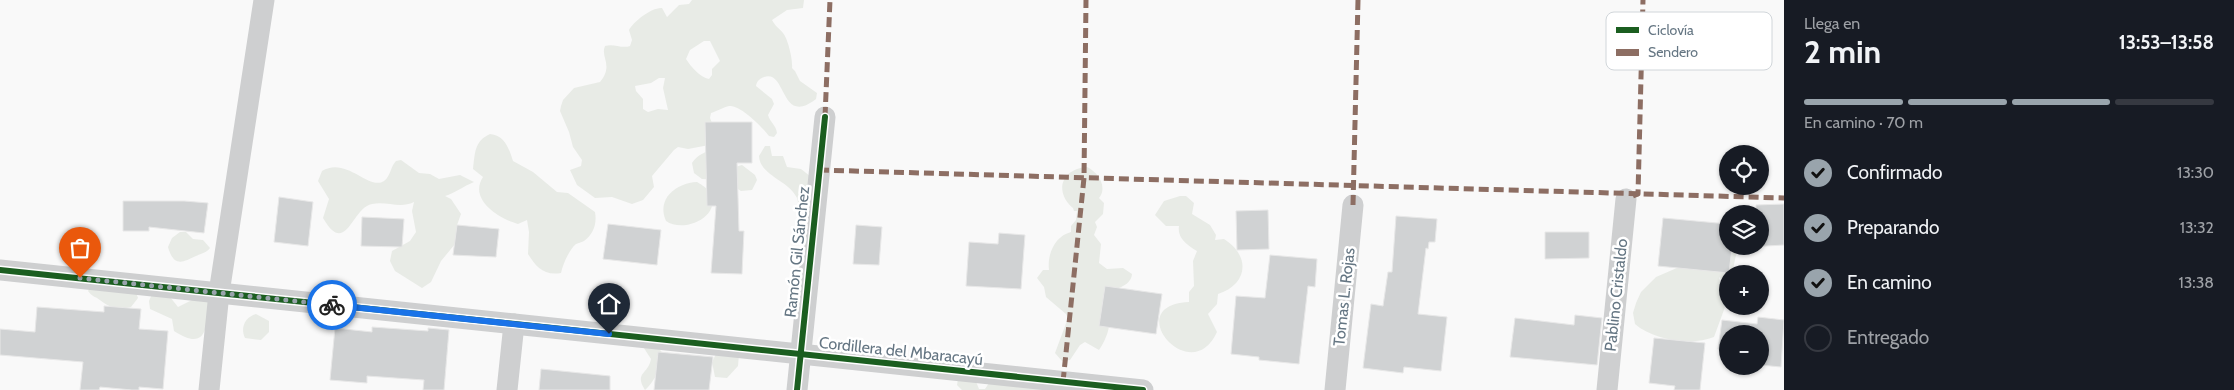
<!DOCTYPE html>
<html lang="es">
<meta charset="utf-8">
<style>
body{margin:0;font-family:Cabin,sans-serif;background:#20242c;color:#f1f3f6;height:100vh;display:flex;flex-direction:column;font-size:19px;white-space:nowrap}
*{box-sizing:border-box;margin:0}
p{font-size:16px;color:#9ea1a6}
.icon{flex:none;width:28px;height:28px;fill:none;stroke:currentColor;stroke-width:2;stroke-linecap:round;stroke-linejoin:round}
.map{position:relative;flex:1;overflow:hidden}
.details{display:flex;flex-direction:column;background:#171b24;width:450px}
.details>*{flex:none}
.controls{position:absolute;left:1719px;top:145px;display:grid;gap:10px}
.controls a{display:grid;place-items:center;width:50px;height:50px;border-radius:50%;background:#171b24;box-shadow:0 1px 4px #0004;font-size:25px}
.pin{position:absolute;display:grid;place-items:center;width:42px;height:42px;color:#fff;margin:-51px -21px;border-radius:50% 50% 50% 0;rotate:-45deg;box-shadow:0 0 5px #0007}
.pin .icon{rotate:45deg}
.courier{position:absolute;display:grid;place-items:center;width:50px;height:50px;margin:-25px;border:4px solid #1a73e8;border-radius:50%;background:#fff;color:#222;box-shadow:0 1px 6px #0007}
.head em{font-style:normal;font-weight:800}
.head div{display:flex;flex-direction:column-reverse}
.head{display:flex;align-items:center;justify-content:space-between;height:85px;padding:0 20px}
h1{font-size:32px;font-weight:800;line-height:38px}
.bar{display:grid;grid-template-columns:repeat(4,1fr);gap:8px 5px;align-content:center;height:60px;padding:0 20px}
.bar i{height:6px;border-radius:4px;background:#363941}
.bar .on{background:#99a4ac}
.bar p{grid-column:span 4}
ol{padding:0 20px;list-style:none}
li{display:flex;align-items:center;gap:15px;height:55px}
li p{margin-inline-start:auto}
li .icon{padding:5px;border-radius:50%;background:#99a4ac;color:#111;stroke-width:4}
li:last-child{color:#9ea1a6}
li i{width:28px;height:28px;border:2px solid #363941;border-radius:50%}
main{display:flex;flex:1;min-height:0}
.map>svg:first-child{display:block}
.green{fill:#e8ebe6;fill-rule:evenodd}
.building{fill:#d0d2d3;stroke:#e8e8e8}
.lines{fill:none;stroke-linecap:round;stroke-linejoin:round}
.minor{stroke:#cecfd0;stroke-width:21}
.quiet{stroke:#8d6e63;stroke-width:5;stroke-dasharray:10 5;stroke-linecap:butt}
.cycleway-casing{stroke:#fff;stroke-width:9}
.cycleway{stroke:#1b5e20;stroke-width:6}
.done{stroke:#99a4ac;stroke-width:5;stroke-dasharray:0 9}
.route{stroke:#1a73e8;stroke-width:6}
.labels{text-anchor:middle;dominant-baseline:central;stroke-width:5;stroke-linejoin:round;paint-order:stroke}
.street-label{font-size:16px;fill:#657683;stroke:#fff}
.key{fill:#fff;stroke:#d1d6da;stroke-width:1}
.key-label{font-size:14px;fill:#657683}
</style>
<main>
<div class="map">
<svg width="1784" height="390" viewBox="0 0 1784 390">
<rect width="100%" height="100%" fill="#f9f9f9"/>
<g class="green">
<path d="M692 0H804L803 8 787 10 772 20C775 26 779 28 783 33 788 39 793 60 792 68L795 71 800 81 817 93 816 99C780 127 787 69 764 77 759 79 757 81 756 86L772 99 774 104 768 115C770 122 776 125 777 133L774 137 769 136C763 128 740 104 729 106 724 107 717 111 711 113L710 118 712 123 709 145 688 149 678 147 674 150 652 176 654 187 643 200 632 204 612 197 595 198 577 185 570 170 581 166 582 160 573 147 569 132 560 111 561 106 563 100 574 88 600 82C614 65 600 57 605 46 614 43 621 49 630 46L632 40 629 30C633 22 652 7 662 8L667 17 679 5 689 4ZM704 41H710L720 61 712 69V75L709 79C700 77 691 67 686 59L690 50ZM659 78H665L663 88 668 110 658 109 648 112 643 109V99L636 91 635 86 651 83Z"/>
<path d="M490 134C505 135 509 149 513 161L533 172 557 192 568 193 595 212C597 223 594 234 584 241 582 242 579 243 576 244 569 250 563 264 561 273 544 276 536 267 528 254L529 232 527 220 518 224C500 219 468 200 483 177L473 169C475 154 474 141 490 134Z"/>
<path d="M765 146H770L772 156H783L787 167 801 169 810 176 809 217H804L799 214C797 209 799 202 797 198 789 180 760 176 759 156Z"/>
<path d="M714 150 732 168 742 165 755 175 757 180 752 190 741 191 724 180 702 179 694 173 692 163C698 154 705 152 714 150Z"/>
<path d="M401 160 419 173 430 174 439 179 460 175 474 182C464 186 453 194 445 196L451 199 461 214 457 225 459 234 455 244 441 261 431 282 422 288 395 271 390 261 392 251 410 241 416 232 412 211 414 202C400 209 387 201 372 204 352 207 346 258 323 218L329 199 318 181 322 171C346 156 369 191 384 181 391 176 390 167 396 161Z"/>
<path d="M1087 167C1098 172 1108 187 1099 198L1104 203 1103 214 1095 222 1097 227 1094 235 1101 244 1099 263 1107 269 1123 268 1132 274C1131 286 1117 288 1108 292 1110 316 1113 329 1099 350L1085 342 1080 345 1070 360 1062 361 1055 353 1068 318 1066 314 1046 297 1044 287 1037 278 1043 270H1049C1047 254 1055 236 1071 232V226L1076 220 1077 211H1074L1073 208C1054 192 1061 169 1087 167Z"/>
<path d="M697 182C702 185 707 188 710 192 723 216 684 234 666 221 656 199 676 183 697 182Z"/>
<path d="M1180 196H1186L1194 203 1192 214 1210 225 1216 235 1215 240 1224 239C1251 256 1248 284 1218 294L1217 304 1208 314 1217 332C1191 390 1119 305 1189 302V292L1194 286 1193 261 1197 251C1187 245 1177 238 1179 226H1166L1155 215 1164 201Z"/>
<path d="M180 232H186L193 239 203 240 210 248C206 253 202 253 196 256 183 262 174 268 168 247L172 238Z"/>
<path d="M1728 246H1731L1736 255 1732 274H1728L1726 284 1719 277 1725 307 1714 337C1692 346 1653 340 1635 324L1633 313 1636 303 1641 292 1656 277Z"/>
<path d="M91 286 136 292 138 298 131 307C114 310 111 308 97 298 93 296 91 295 88 291Z"/>
<path d="M152 294 170 297 178 307 198 297 210 302C207 328 206 352 174 331L172 319 150 309 149 301Z"/>
<path d="M256 314 269 321V332L261 340 245 338C240 328 245 317 256 314Z"/>
<path d="M642 345 657 346 667 359C661 367 651 386 645 390 634 372 648 375 651 359Z"/>
<polygon points="717,352 739,354 738,366 727,378 715,377 712,362"/>
<polygon points="958,379 975,379 979,389 985,389 991,380 1048,390 962,390 957,385"/>
</g>
<g class="building">
<polygon points="705,122 752,122 752,163 737,163 739,231 744,231 742,274 711,273 716,206 707,206"/>
<polygon points="279,197 313,202 308,246 274,242"/>
<polygon points="123,201 184,201 208,203 204,233 149,227 149,231 123,231"/>
<polygon points="1784,204 1784,245 1732,248 1729,273 1658,266 1663,218 1728,224 1728,246 1760,246 1760,214 1756,214 1756,205"/>
<polygon points="1268,210 1269,249 1237,250 1236,211"/>
<polygon points="1396,216 1437,219 1435,242 1429,242 1428,249 1426,248 1418,314 1447,317 1441,371 1404,367 1403,373 1363,368 1371,304 1383,306 1388,272 1392,272"/>
<polygon points="362,217 404,219 402,247 361,246"/>
<polygon points="608,224 661,230 657,265 603,259"/>
<polygon points="457,225 499,229 496,257 453,255"/>
<polygon points="856,225 882,227 879,265 853,264"/>
<polygon points="1545,232 1589,232 1589,258 1545,259"/>
<polygon points="999,233 1025,235 1021,289 966,286 969,242 998,244"/>
<polygon points="1270,255 1317,259 1315,287 1308,286 1299,364 1259,360 1259,357 1231,354 1236,296 1265,298"/>
<polygon points="1105,286 1162,294 1156,334 1099,326"/>
<polygon points="104,306 141,309 139,329 168,331 163,389 139,387 139,390 132,390 100,387 99,390 80,390 83,362 0,355 0,329 35,332 37,307 104,312"/>
<polygon points="1575,315 1602,318 1597,365 1510,357 1515,318 1574,325"/>
<polygon points="1758,317 1784,320 1781,367 1760,365 1760,334 1728,334 1728,350 1718,349 1722,320 1757,324"/>
<polygon points="372,327 428,331 428,328 449,330 444,390 423,390 424,380 367,376 367,383 330,380 335,328 372,332"/>
<polygon points="1654,338 1705,343 1700,390 1674,390 1675,386 1649,383"/>
<polygon points="658,352 713,357 709,390 654,390"/>
<polygon points="541,369 610,376 610,390 539,390"/>
</g>
<g class="lines">
<g class="minor">
<polyline points="0,270 1143,390"/>
<polyline points="209,390 219,293 264,0"/>
<polyline points="507,390 514,324"/>
<polyline points="797,390 825,117"/>
<polyline points="1335,390 1353,205"/>
<polyline points="1607,390 1626,199"/>
</g>
<g class="quiet">
<polyline points="825,117 830,0"/>
<polyline points="819,170 1784,198"/>
<polyline points="1633,196 1638,194 1643,0"/>
<polyline points="1353,205 1358,0"/>
<polyline points="1063,382 1084,178 1086,0"/>
</g>
<g class="cycleway-casing">
<g id="cycleway">
<polyline points="0,270 1143,390"/>
<polyline points="797,390 825,117"/>
</g>
</g>
<use href="#cycleway" class="cycleway"/>
</g>
<g class="lines">
<polyline class="done" points="80,278 332,305"/>
<polyline class="route" points="332,305 609,334"/>
</g>
<g class="labels">
<g class="street-label">
<text transform="translate(797 252) rotate(-84)">Ramón Gil Sánchez</text>
<text transform="translate(1616 295) rotate(-84)">Pablino Cristaldo</text>
<text transform="translate(1344 297) rotate(-84)">Tomas L. Rojas</text>
<text transform="translate(901 351) rotate(6)">Cordillera del Mbaracayú</text>
</g>
</g>
<rect x="1606" y="12" width="166" height="58" rx="8" class="key"/>
<rect x="1616" y="27" width="23" height="6" fill="#1b5e20"/>
<rect x="1616" y="49" width="23" height="7" fill="#8d6e63"/>
<g class="key-label">
<text x="1648" y="35">Ciclovía</text>
<text x="1648" y="57">Sendero</text>
</g>
</svg>
<div class="controls">
<a><svg class="icon" aria-label="locate" viewBox="0 0 24 24"><circle cx="12" cy="12" r="6"/><path d="M12 2v4M12 18v4M2 12h4M18 12h4"/></svg></a>
<a><svg class="icon" aria-label="layers" viewBox="0 0 24 24"><path d="M12 4l9 5-9 5-9-5zM3 14l9 5 9-5"/></svg></a>
<a>+</a>
<a>−</a>
</div>
<div class="pin" style="left:80px;top:278px;background:#ea580c"><svg class="icon" aria-label="bag" viewBox="0 0 24 24"><path d="M5 8h14l-1 12H6zM9 8a3 3 0 0 1 6 0"/></svg></div>
<div class="pin" style="left:609px;top:334px;background:#1f2937"><svg class="icon" aria-label="home" viewBox="0 0 24 24"><path d="M3 11l9-7 9 7M6 9v11h12V9"/></svg></div>
<div class="courier" style="left:332px;top:305px"><svg class="icon" aria-label="bike" viewBox="0 0 24 24"><circle cx="6" cy="16" r="4"/><circle cx="18" cy="16" r="4"/><path d="M6 16l4-8h5l3 8M10 8l3 8H6M13 5h3"/></svg></div>
</div>
<section class="details">
<div class="head"><div><h1>2 min</h1><p>Llega en</p></div><em>13:53–13:58</em></div>
<div class="bar"><i class="on"></i><i class="on"></i><i class="on"></i><i></i><p>En camino · 70 m</p></div>
<ol>
<li><svg class="icon" aria-label="check" viewBox="0 0 24 24"><path d="M5 12l5 5 9-10"/></svg>Confirmado<p>13:30</p></li>
<li><svg class="icon" aria-label="check" viewBox="0 0 24 24"><path d="M5 12l5 5 9-10"/></svg>Preparando<p>13:32</p></li>
<li><svg class="icon" aria-label="check" viewBox="0 0 24 24"><path d="M5 12l5 5 9-10"/></svg>En camino<p>13:38</p></li>
<li><i></i>Entregado</li>
</ol>
</section>
</main>
